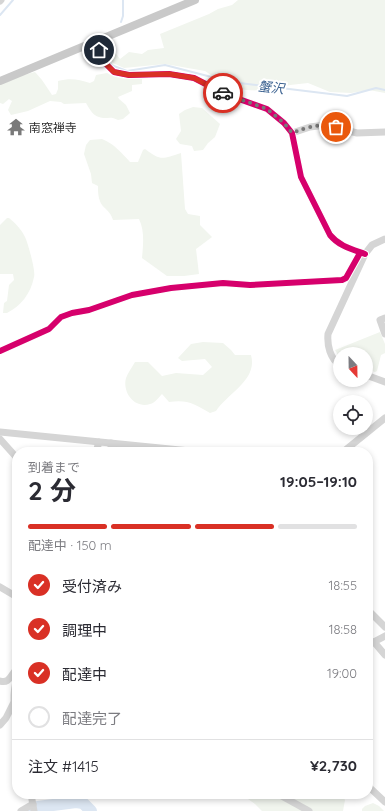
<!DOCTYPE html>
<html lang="ja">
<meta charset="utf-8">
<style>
body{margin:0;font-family:Quicksand,"Noto Sans JP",sans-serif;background:#f7f7f7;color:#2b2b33;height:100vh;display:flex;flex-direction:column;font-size:15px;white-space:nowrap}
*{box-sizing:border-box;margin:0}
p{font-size:13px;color:#7c7c81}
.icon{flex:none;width:22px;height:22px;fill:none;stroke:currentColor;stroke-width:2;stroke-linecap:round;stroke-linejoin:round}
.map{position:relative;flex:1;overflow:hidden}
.side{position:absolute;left:12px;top:447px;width:361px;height:352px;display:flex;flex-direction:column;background:#fff;border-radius:16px;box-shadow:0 2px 6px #0003}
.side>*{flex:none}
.needle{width:26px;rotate:158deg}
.fabs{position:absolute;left:333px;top:347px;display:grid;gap:8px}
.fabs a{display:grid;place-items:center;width:40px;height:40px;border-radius:50%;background:#fff;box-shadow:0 2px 6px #0003;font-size:20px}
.pin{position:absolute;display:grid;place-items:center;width:34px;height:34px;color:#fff;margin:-17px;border:2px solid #fff;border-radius:50%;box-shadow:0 1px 4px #0007}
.courier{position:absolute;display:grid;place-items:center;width:40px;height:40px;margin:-20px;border:3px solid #d93025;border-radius:50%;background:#fff;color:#222;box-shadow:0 1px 5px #0007}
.head em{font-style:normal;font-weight:700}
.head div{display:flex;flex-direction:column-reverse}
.head{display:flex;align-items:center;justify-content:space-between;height:68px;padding:0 16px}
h1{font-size:26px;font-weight:700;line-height:30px}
.bar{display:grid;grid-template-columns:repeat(4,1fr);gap:6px 4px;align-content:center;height:48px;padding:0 16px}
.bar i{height:5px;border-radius:3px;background:#e1e1e2}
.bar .active{background:#d93025}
.bar p{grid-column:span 4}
.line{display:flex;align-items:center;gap:10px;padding:0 16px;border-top:1px solid #e1e1e2}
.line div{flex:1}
ol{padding:0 16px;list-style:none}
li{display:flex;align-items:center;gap:12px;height:44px}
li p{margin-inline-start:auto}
li .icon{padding:4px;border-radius:50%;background:#d93025;color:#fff;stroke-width:4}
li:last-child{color:#7c7c81}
li i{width:22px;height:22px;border:2px solid #e1e1e2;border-radius:50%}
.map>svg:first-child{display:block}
.green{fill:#f1f5ee}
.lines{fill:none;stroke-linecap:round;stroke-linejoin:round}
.stream{stroke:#dce6f2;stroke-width:2}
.river{stroke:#dce6f2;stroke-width:12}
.minor{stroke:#d5d5d5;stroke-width:7}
.major{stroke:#c9c9c9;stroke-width:8}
.cycleway-casing{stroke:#fff;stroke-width:8}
.cycleway{stroke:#d6006c;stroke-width:6}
.done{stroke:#797979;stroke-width:4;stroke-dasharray:0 7.2}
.route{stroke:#d93025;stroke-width:5}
.labels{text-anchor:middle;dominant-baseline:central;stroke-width:4;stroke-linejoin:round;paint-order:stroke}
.poi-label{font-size:12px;fill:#313131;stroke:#fff;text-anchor:start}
.water-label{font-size:13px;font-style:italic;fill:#3f6593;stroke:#fff}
</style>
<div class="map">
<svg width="385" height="811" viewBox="0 0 385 811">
<rect width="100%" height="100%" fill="#fff"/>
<g class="green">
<polygon points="238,0 385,0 385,93 369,90 351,93 330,92 308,83 290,85 270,91 246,90 226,85 205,71 165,64 124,68 113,63 109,56 108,46 116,45 114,51 120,59 129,52 142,54 148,50 164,48 160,34 209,14 218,9 232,5"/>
<path d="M35 72 42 80 52 95 56 94 58 89V81C70 78 78 79 90 83L94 81 96 75 107 73C118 80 130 79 142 79V84L132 85V91L118 97 119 99 126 105 130 113 123 119 118 120C109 115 107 120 99 117 93 116 89 108 86 103L64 104 61 102 50 101 28 111 11 115 8 110 12 101 9 99 3 104 0 103V83L8 79Z"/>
<polygon points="193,107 202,108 220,124 215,137 208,143 203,150 194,151 192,146 180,144 176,139 181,131 179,114 185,110"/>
<path d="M102 139C114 144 121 152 130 162H138L143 150 145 149C161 161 162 159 181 153L185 209 188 214 200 216V225L212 237 196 249 199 274 184 276H167L142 258C143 246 145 231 139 219L113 220C110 211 107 211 102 205 98 199 98 192 98 186L92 183 91 174 84 154 86 145 90 140Z"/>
<path d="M7 218H9C15 223 22 230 25 237 28 243 36 272 34 277 31 293 21 306 7 313H3L4 303 7 301 9 285 14 280 13 274H0V225Z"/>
<polygon points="380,332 385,344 385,353 381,355 377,371 375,372 366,369 366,354 340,354 340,358 335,350"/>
<path d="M203 342 223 343 231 350 235 355H251C258 380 228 393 216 411L210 413C195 404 187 399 169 402L162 394C159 397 155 403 150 404 135 409 122 393 126 378 128 373 132 367 135 362H148L162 376 176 373 203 375 212 367 205 359 182 361 178 358 191 344Z"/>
<polygon points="241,794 294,794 302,795 305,794 341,794 345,800 343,811 262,811 255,804"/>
<polygon points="373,803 379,806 384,811 362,811 362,809 365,806"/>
</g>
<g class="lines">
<g class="stream">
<polyline points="0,15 13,0"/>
<polyline points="121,22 123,16 123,0"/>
<polyline points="107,42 105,44 107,56 111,65 127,71 165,65 231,82 347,96 376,88 385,90"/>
</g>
<polyline class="river" points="31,811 38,807 76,802 83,803 91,811"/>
<g class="minor">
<polyline points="0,1 1,0"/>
<path d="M95 41 107 65 114 72 129 75 169 74 194 78 225 94 267 109 284 123 292 133 301 177 330 235C339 246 351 249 365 254"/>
<polyline points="292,133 310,127 325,125 357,133 385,132"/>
<polyline points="385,318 380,320 385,334"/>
<polyline points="0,351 49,329 61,317 72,313 89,310 132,295 171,288 223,283 250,285 342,280 346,278 360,253"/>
<path d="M340 365C330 359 327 345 328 334L365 254 372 245 385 239"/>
<polyline points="366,375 385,382"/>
<polyline points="0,432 200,452"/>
<polyline points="0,439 17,458"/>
<polyline points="111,443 111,447 117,452"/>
<polyline points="96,452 99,442"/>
<polyline points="343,452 385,418"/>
<polyline points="0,587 17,597"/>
<polyline points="368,610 385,627"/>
<polyline points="374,642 385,655"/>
<polyline points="368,645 385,636"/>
<path d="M17 678C12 694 14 708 17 725"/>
<path d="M0 681C10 684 10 675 17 669"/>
<polyline points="0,725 6,718 13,704"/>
<polyline points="368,786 385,802"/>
<polyline points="31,794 34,811"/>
<polyline points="278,794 309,811"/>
<polyline points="21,811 33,804"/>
</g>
<polyline class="major" points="0,81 195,0"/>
<g class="cycleway-casing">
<g id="cycleway">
<path d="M95 41 107 65 114 72 129 75 169 74 194 78 225 94 267 109 284 123 292 133 301 177 330 235C339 246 351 249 365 254"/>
<polyline points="0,351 49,329 61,317 72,313 89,310 132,295 171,288 223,283 250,285 342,280 346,278 360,253"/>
</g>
</g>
<use href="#cycleway" class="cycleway"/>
</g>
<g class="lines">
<path class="done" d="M223 93 267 109 284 123 292 133C308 127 319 123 336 127"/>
<polyline class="route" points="99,50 107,65 114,72 129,75 169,74 194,78 223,93"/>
</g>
<defs>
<g id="temple-bare" transform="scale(1.38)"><path d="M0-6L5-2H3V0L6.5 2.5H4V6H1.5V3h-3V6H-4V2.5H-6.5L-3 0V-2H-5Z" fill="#797979" stroke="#fff" stroke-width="2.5" paint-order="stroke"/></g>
</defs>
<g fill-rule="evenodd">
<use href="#temple-bare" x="16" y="127"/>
</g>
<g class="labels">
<g class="poi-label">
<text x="29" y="127">南窓禅寺</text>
</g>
<g class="water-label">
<text transform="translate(271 87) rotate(7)">蟹沢</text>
</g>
</g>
</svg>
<div class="fabs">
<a><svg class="needle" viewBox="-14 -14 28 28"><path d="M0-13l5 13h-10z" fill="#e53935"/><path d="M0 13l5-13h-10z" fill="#7c7c81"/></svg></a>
<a><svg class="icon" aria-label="locate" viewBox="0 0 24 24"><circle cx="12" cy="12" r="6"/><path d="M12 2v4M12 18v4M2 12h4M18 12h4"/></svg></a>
</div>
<div class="pin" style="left:336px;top:127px;background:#ea580c"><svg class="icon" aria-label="bag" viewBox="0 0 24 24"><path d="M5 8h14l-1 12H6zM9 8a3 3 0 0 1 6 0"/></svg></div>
<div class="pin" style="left:99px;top:50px;background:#1f2937"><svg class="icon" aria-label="home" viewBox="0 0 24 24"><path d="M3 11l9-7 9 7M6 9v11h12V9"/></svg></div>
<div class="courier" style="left:223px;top:93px"><svg class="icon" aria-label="car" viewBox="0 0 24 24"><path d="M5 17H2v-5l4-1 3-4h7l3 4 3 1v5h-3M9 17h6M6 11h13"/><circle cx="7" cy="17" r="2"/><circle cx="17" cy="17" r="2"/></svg></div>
<section class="side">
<div class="head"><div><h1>2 分</h1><p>到着まで</p></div><em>19:05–19:10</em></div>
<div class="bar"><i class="active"></i><i class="active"></i><i class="active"></i><i></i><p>配達中 · 150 m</p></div>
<ol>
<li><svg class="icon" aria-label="check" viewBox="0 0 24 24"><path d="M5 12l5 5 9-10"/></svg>受付済み<p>18:55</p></li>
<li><svg class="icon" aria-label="check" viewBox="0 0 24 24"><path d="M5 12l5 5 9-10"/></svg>調理中<p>18:58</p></li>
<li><svg class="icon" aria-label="check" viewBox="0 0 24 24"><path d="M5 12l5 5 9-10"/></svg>配達中<p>19:00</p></li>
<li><i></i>配達完了</li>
</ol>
<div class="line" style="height:52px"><div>注文 #1415</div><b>¥2,730</b></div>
</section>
</div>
